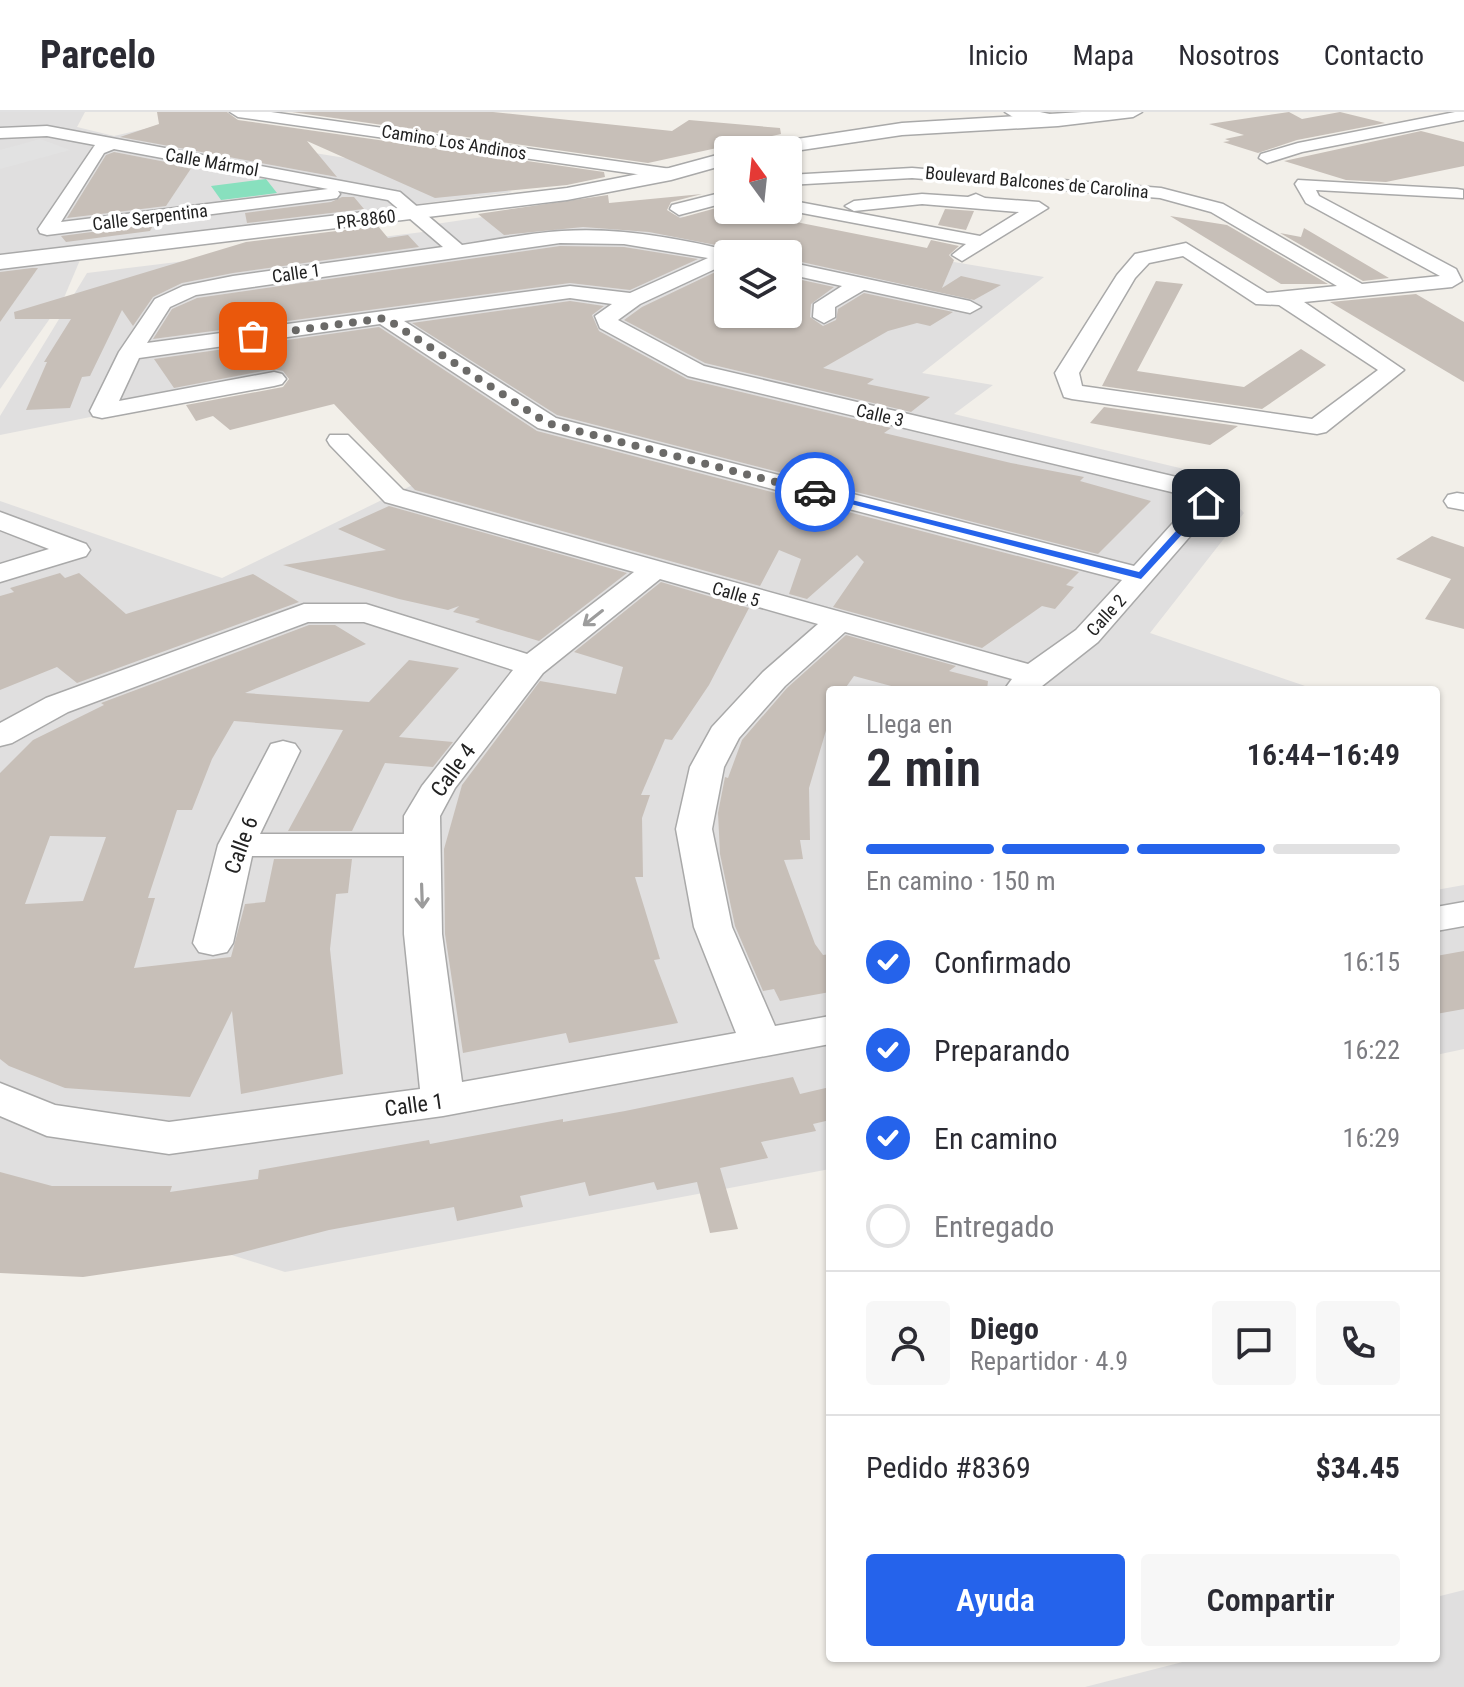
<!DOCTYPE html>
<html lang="es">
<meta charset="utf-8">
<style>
body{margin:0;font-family:"Roboto Condensed",sans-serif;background:#f7f7f7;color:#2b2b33;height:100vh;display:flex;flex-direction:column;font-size:30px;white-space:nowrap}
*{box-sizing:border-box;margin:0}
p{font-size:26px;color:#7c7c81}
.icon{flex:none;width:44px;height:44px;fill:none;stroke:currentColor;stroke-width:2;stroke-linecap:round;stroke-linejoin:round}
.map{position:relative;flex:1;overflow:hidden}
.details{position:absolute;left:826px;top:574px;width:614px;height:976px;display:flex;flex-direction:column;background:#fff;border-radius:8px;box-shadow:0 2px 6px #0004}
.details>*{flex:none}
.needle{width:52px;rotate:345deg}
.buttons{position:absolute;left:714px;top:24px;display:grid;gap:16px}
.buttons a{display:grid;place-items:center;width:88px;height:88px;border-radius:8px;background:#fff;box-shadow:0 2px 6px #0004;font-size:40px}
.pin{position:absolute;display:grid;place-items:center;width:68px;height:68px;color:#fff;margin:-34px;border-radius:16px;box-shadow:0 4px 12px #0006}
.courier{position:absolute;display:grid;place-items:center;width:80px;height:80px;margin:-40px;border:6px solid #2563eb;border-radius:50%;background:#fff;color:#222;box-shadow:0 2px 10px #0007}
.overview em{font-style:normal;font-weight:600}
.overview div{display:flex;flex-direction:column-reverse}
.overview{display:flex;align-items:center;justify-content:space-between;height:136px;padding:0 40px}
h1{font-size:52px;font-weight:600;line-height:60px}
.bar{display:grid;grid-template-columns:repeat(4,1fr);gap:12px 8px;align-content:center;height:96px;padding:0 40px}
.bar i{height:10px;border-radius:6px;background:#e1e1e2}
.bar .current{background:#2563eb}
.bar p{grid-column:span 4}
.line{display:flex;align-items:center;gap:20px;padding:0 40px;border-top:2px solid #e1e1e2}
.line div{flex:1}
.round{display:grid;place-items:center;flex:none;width:84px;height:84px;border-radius:8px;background:#f7f7f7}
ol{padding:0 40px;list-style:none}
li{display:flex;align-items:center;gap:24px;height:88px}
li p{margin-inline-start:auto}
li .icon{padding:8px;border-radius:50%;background:#2563eb;color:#fff;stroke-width:4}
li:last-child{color:#7c7c81}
li i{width:44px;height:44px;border:4px solid #e1e1e2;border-radius:50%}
.cta{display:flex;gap:16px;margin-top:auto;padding:16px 40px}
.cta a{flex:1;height:92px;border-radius:8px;background:#2563eb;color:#fff;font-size:32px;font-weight:600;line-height:92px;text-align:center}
.cta a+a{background:#f7f7f7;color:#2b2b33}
header{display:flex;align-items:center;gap:48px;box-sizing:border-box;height:112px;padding:0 40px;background:#fff;border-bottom:2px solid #e1e1e2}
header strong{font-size:38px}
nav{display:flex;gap:44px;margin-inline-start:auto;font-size:28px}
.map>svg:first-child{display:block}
.residential{fill:#e0dfdf;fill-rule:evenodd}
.pitch{fill:#88e0be}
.parking{fill:#e2e2e2}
.building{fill:#c7bfb8;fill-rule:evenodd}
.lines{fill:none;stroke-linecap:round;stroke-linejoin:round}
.minor-casing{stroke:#a9a9a9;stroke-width:3}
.tertiary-casing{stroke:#a9a9a9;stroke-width:3}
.minor{fill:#fff;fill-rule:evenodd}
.tertiary{fill:#fff;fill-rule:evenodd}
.oneway{stroke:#9c9c9c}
.route{fill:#2563eb}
.done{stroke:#6b6a68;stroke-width:8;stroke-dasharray:0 14.4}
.labels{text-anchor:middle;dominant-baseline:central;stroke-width:7;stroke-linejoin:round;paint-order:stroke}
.far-street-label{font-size:18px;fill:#222;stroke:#fff}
.street-label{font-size:22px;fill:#222;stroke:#fff}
</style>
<header>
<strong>Parcelo</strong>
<nav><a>Inicio</a><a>Mapa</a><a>Nosotros</a><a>Contacto</a></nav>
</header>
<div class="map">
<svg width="1464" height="1575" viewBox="0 0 1464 1575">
<rect width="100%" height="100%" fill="#f2efe9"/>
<g class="residential">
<polygon points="0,0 85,0 77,15 114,24 153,15 457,64 512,80 121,130 0,142"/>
<path d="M590 89 1044 165 922 261 993 273 954 302 1209 363 1244 401 1150 521 1314 577 830 578V1057L285 1160 0 1069V389L222 466 472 344 346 254 0 323V304L87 161 423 120 422 114ZM728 142H788V202H728Z"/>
<polygon points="80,148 63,188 0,277 0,157"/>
<polygon points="1464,773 1464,937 1436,943 1436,778"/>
<polygon points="1464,1478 1464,1575 1085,1575 1198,1546 1436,1546 1436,1485"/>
</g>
<polygon class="pitch" points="266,67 277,81 221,88 211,74"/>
<polygon class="parking" points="40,27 70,38 0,57 0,38"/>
<g class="building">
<polygon points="157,0 227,0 238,8 604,60 605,65 567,73 435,86 307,29 337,65 120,25 159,12"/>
<polygon points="292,0 493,0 672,19 689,8 780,16 781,22 648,51"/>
<polygon points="1289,0 1302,7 1340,0 1385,11 1297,28 1258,41 1223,30 1230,29 1225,27 1244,23 1209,12"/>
<polygon points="1421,19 1464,30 1464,54 1386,70 1346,68 1284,49"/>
<polygon points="114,40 192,55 166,94 67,106 106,43"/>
<polygon points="702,82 671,90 667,98 680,106 720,95 927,136 931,128 959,134 949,143 954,148 942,176 961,164 1001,173 974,188 788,147 788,142 739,142 736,137 649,120 583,115 504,123 478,102 608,83 609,91"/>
<polygon points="342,85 354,85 364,97 247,111 245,101 331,90"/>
<polygon points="945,97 974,99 966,118 938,113"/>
<polygon points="1170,104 1227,113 1328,172 1281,172"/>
<polygon points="154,112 150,119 66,130 61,124"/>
<polygon points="378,114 388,126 408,123 419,135 233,161 182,171 153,185 133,214 122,198 90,264 82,265 70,296 26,298 47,250 44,250 71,207 15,207 14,200 246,130"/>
<polygon points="1304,116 1389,166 1363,169 1280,121 1301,125"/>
<polygon points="560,134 624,135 698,147 630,178 570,171 153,227 172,197 197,186"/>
<polygon points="728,154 728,202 788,202 788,165 834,175 811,192 810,205 823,214 836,208 838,197 864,181 953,200 930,214 917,211 888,219 823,256 874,267 867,272 930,285 911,300 705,251 624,208 642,195"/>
<polygon points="32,156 38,156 0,210 0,160"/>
<polygon points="1156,169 1183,172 1137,259 1244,275 1301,237 1326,253 1262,297 1102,274"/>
<polygon points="1416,182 1464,210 1464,270 1330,190"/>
<polygon points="570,189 604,194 592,203 599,219 687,267 891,316 884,321 1011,351 1084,365 1080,369 1151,389 1098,442 557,303 412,211"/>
<polygon points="379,215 537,319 1079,460 1066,473 1074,475 1055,497 1042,494 982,536 833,495 864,450 857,443 807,487 789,482 801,447 779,438 760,474 415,378 334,292 230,318 213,304 196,309 186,293 283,275 289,267 283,259 273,257 174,276 154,247"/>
<polygon points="1104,295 1238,314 1210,333 1090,311"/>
<polygon points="389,394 627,461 539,529 475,510 480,507 453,500 459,494 448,498 399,487 283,453 386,438 338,417"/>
<polygon points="1432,424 1464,435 1464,517 1425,507 1451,467 1396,447"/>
<polygon points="60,461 65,466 79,461 126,502 253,462 299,490 77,571 57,555 0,578 0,484 14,480 10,476"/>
<polygon points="661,470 749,496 709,573 672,628 665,627 641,683 650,683 642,706 643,765 635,765 660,847 654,848 678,911 569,931 566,921 463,941 445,822 444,737 462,673 540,569 616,582 623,555 574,540"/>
<path d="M309 513H335L366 532 245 581 369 590 409 548 459 556 399 625 453 630 433 655 385 651 352 719H288L343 618 234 609 212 647 192 698H177L148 786H155L134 856 231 845 245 792 265 790 274 747H352L348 781 336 782 330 837 343 962 241 982 232 899 190 985 65 976 9 954 0 947V661L33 628 104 593 101 591ZM50 724 106 725 83 789 25 792Z"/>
<polygon points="846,523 956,554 949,559 988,569 987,578 906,578 854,564 844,578 830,578 830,605 809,676 810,728 800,728 803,747 784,748 815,832 823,843 830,842 830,880 780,889 774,877 763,879 735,814 720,742 718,701 725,665 728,666 742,628 787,576"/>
<polygon points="1464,839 1464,897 1436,902 1436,844"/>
<polygon points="793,965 800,982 830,975 830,1008 813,1012 816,1019 761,1030 768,1046 720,1056 738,1117 710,1121 697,1070 657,1078 654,1070 589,1084 585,1070 520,1084 523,1095 457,1109 454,1095 329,1118 232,1143 151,1155 83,1165 0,1161 0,1060 52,1074 172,1074 170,1080 258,1067 259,1058 429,1028 430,1032 563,1007 563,1010 625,999"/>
</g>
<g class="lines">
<g class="minor-casing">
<g id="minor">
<polygon points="230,0 271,0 671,57 680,62 671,67 238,5"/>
<polygon points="1005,0 1040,0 1064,5 1066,8 1058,13 1013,5"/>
<polygon points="1455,0 1464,0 1464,8 1302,40 1267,51 1259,46 1261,42 1298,31"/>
<path d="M47 14 400 80 462 133C495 128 529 121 562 119 619 115 679 126 735 140L736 142H728V151L640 192 618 208 704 254 1202 371 1219 391 1098 530 1037 578H1004L1012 567 845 520 785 574 739 626 724 655 712 717 732 815 775 914 830 904V932L443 1004 169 1042 47 1024 0 1004V971L55 993 169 1010 420 977 404 822V744H252L233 831 227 840 213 843 199 840 193 831 218 733 271 632 283 629 295 632 300 639 260 722H404V704L422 674 513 558 364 510H308L68 600 12 631 0 634V611L46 586 304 492H366L527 542 634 460 385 390 330 333 327 328 330 323H348L403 378 1028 552 1076 518 1122 468 538 316 380 212 139 246 119 289 274 260 282 262 286 267 282 272 274 274 102 306 93 304 90 299 119 240 155 187 183 174 233 164 443 135 388 88 338 79 340 82 337 86 331 87 47 123 40 121 38 117 95 33 47 24 0 26V16ZM114 37 328 77 61 110 104 41ZM560 131 624 132 708 146 630 181 570 174 147 231 170 195 196 183ZM570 186 612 192 595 204 600 216 688 264 1184 383 1191 391 1134 454 556 306 404 209ZM660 467 818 512 763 560 712 615 690 655 676 717 694 815 736 921 462 970 442 822 440 704 455 676 543 561Z"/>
<path d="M912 56 1161 76 1223 92 1362 172 1440 164 1306 91 1295 72 1298 68 1457 77 1463 78V86L1316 78 1319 84 1456 157 1462 169 1452 175 1304 190 1404 258 1326 320 1317 322 1072 287 1064 285 1055 261 1117 163 1135 142 1186 131 1267 181 1337 174 1211 100 1160 86 912 66 788 73V63ZM1183 144 1256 192 1279 193 1378 258 1312 307 1082 274 1079 261 1135 166 1149 151Z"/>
<polygon points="728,79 728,90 679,103 670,97 672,93"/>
<polygon points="922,82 968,85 976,82 985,86 1039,90 1048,96 962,149 952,143 966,132 786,98 788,88 980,124 1019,100 922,92 854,99 845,94 854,89"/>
<polygon points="788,150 970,189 981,195 970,201 864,178 835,195 835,205 824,211 813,205 814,192 842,174 788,162"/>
<polygon points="1457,381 1464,382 1464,398 1448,395 1444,389 1448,383"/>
<polygon points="0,400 86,432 90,438 86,444 0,470 0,452 49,437 0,418"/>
<polygon points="1464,790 1464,814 1436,819 1436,795"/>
</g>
</g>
<g class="tertiary-casing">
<g id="tertiary">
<polygon points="1082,0 1142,0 1133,5 1058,14 902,23 788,40 754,38 764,32 902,11"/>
<polygon points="728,40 728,52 671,68 567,88 0,157 0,143 567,76 669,56"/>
</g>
</g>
<use href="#minor" class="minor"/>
<use href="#tertiary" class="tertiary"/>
</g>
<defs><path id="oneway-shaft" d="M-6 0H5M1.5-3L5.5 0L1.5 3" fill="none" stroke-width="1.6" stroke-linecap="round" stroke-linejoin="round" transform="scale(2)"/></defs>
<g class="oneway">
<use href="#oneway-shaft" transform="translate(593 506) rotate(142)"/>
<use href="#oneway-shaft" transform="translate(422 784) rotate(88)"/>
</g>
<polygon class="route" points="812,378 1139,460 1203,389 1211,391 1141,467 812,382"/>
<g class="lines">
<polyline class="done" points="253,224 385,206 547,311 815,380"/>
</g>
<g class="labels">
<g class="far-street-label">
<text transform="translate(454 30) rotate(9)">Camino Los Andinos</text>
<text transform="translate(212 50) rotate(10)">Calle Mármol</text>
<text transform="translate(1037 70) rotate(5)">Boulevard Balcones de Carolina</text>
<text transform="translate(150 105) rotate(-7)">Calle Serpentina</text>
<text transform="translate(366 107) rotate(-7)">PR-8860</text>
<text transform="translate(296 161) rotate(-8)">Calle 1</text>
<text transform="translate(880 303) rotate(13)">Calle 3</text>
<text transform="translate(736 482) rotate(16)">Calle 5</text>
<text transform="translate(1106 503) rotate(-48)">Calle 2</text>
</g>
<g class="street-label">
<text transform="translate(453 658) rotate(-54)">Calle 4</text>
<text transform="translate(241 733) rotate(-70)">Calle 6</text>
<text transform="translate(414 993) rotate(-8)">Calle 1</text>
</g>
</g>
</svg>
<div class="buttons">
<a><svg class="needle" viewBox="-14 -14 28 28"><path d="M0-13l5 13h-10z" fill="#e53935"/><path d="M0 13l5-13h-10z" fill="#7c7c81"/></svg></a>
<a><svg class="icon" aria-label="layers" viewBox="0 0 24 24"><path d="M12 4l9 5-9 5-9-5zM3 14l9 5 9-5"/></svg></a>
</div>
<div class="pin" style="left:253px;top:224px;background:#ea580c"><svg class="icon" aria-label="bag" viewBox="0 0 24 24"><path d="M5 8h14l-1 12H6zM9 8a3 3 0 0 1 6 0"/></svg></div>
<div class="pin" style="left:1206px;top:391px;background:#1f2937"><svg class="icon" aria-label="home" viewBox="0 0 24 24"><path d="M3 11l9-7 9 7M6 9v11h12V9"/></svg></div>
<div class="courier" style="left:815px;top:380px"><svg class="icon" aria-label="car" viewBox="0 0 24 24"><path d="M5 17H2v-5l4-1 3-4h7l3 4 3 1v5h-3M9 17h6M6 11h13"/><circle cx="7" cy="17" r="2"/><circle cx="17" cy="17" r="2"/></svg></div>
<section class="details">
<div class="overview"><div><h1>2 min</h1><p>Llega en</p></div><em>16:44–16:49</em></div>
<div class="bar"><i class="current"></i><i class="current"></i><i class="current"></i><i></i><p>En camino · 150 m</p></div>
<ol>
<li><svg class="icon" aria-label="check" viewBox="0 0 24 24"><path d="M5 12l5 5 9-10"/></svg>Confirmado<p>16:15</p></li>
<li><svg class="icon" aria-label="check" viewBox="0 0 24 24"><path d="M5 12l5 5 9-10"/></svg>Preparando<p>16:22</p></li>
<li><svg class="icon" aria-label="check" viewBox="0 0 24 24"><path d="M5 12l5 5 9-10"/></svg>En camino<p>16:29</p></li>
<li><i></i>Entregado</li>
</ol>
<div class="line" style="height:144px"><a class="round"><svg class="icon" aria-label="person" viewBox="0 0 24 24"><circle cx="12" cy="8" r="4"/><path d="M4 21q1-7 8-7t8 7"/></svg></a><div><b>Diego</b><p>Repartidor · 4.9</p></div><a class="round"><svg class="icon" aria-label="chat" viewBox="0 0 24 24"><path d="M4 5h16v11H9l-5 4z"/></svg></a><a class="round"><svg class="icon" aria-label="phone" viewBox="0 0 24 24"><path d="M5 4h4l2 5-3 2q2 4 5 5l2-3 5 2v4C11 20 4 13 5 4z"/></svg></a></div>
<div class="line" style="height:104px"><div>Pedido #8369</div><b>$34.45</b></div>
<div class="cta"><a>Ayuda</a><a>Compartir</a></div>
</section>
</div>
